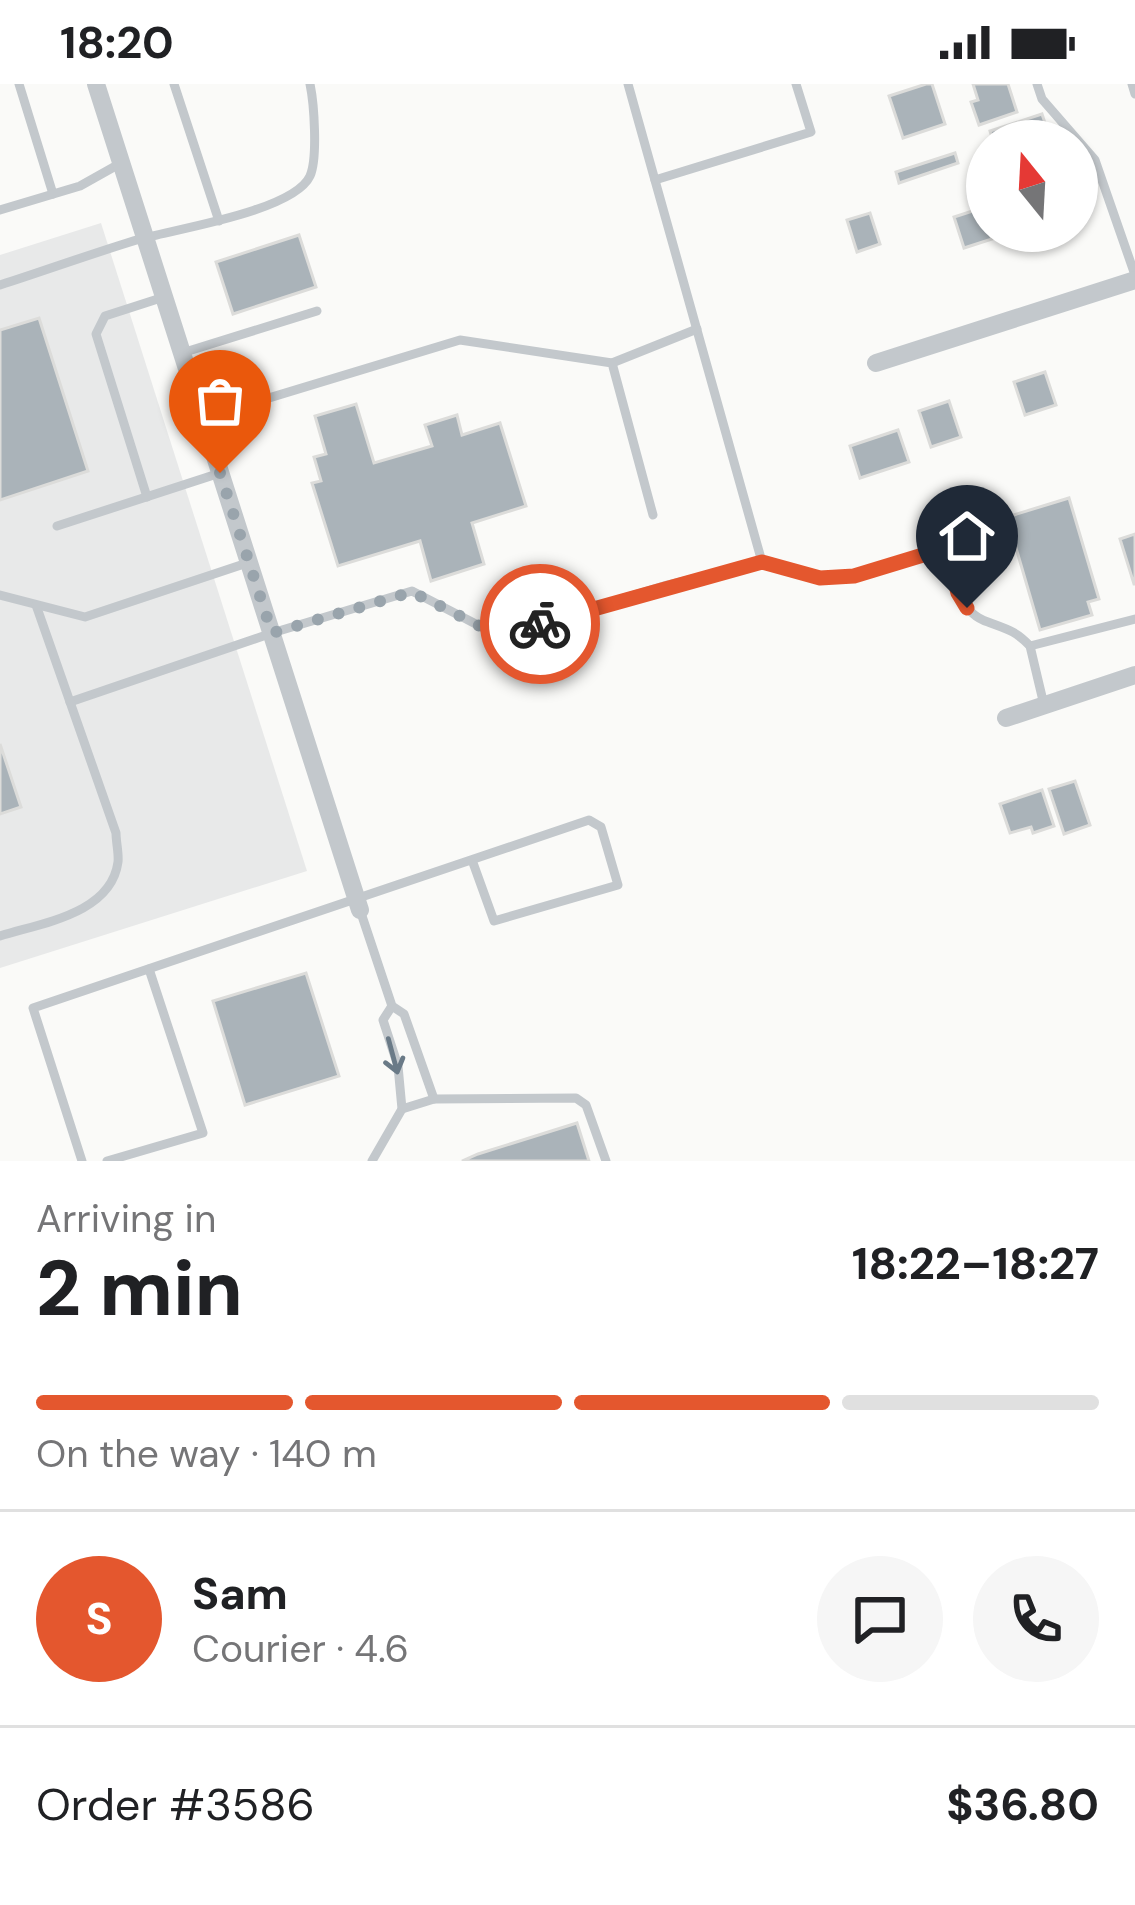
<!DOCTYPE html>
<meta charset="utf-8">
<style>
body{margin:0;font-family:"DM Sans",sans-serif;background:#f6f6f6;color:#202124;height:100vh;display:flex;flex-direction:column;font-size:45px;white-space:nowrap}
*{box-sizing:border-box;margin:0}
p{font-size:39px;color:#757577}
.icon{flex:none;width:66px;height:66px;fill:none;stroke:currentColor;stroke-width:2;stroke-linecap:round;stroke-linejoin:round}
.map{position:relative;height:1077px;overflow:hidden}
.details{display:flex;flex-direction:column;background:#fff;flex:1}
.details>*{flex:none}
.needle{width:78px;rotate:342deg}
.tools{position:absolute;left:966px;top:36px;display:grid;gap:24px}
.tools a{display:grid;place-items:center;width:132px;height:132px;border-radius:50%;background:#fff;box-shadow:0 3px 9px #0004;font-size:60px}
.pin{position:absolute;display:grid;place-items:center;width:102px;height:102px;color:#fff;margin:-123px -51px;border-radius:50% 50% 50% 0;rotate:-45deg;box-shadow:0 0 12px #0007}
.pin .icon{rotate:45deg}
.courier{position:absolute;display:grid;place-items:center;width:120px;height:120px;margin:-60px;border:9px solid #e4572e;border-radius:50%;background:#fff;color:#222;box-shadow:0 3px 15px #0007}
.summary em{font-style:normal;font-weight:800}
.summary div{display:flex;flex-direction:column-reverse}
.summary{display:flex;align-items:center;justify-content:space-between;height:204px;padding:0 36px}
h1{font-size:78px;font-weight:800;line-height:90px}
.bar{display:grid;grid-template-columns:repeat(4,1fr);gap:18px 12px;align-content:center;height:144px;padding:0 36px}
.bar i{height:15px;border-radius:9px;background:#e0e0e0}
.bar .active{background:#e4572e}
.bar p{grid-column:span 4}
.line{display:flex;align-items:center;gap:30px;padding:0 36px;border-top:3px solid #e0e0e0}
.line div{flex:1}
.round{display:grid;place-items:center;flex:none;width:126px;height:126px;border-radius:63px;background:#f6f6f6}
.status{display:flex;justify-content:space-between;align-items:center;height:84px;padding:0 60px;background:#fff;direction:ltr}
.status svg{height:33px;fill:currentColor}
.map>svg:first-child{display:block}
.built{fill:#e8e9e9}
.building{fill:#aab3b9;stroke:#dcdcda;stroke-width:3}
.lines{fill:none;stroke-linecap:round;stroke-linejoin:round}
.lane{stroke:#c3c8cc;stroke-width:9}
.street{stroke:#c3c8cc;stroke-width:18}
.oneway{stroke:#6a7a87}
.done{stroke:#99a4ac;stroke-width:12;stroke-dasharray:0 21.6}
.route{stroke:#e4572e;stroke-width:15}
</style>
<div class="status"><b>18:20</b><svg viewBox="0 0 49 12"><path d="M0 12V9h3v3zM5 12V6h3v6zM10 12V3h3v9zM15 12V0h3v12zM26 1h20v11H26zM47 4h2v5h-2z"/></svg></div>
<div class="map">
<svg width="1135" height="1077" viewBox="0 0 1135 1077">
<rect width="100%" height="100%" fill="#fafaf8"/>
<polygon class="built" points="101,139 307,787 0,884 0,171"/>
<g class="building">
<polygon points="926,0 932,0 945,40 903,54 889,12"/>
<polygon points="973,0 1008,0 1017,28 979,41 971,18 978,16"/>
<polygon points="1042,30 1051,57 993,57 990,47"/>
<polygon points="955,69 958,79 899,99 896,88"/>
<polygon points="982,124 992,155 964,164 954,133"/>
<polygon points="870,129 880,160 857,168 847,136"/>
<polygon points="299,151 316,203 233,230 216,178"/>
<polygon points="39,234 88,387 0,416 0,246"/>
<polygon points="1045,288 1056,321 1025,331 1014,298"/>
<polygon points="949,317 961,353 931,363 919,327"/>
<polygon points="356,320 374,379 432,362 425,341 457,331 462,351 500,339 526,422 472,439 484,480 431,497 420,457 338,482 312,399 321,397 314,373 326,370 315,332"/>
<polygon points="898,346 909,378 860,394 850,362"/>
<polygon points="1069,414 1099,515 1088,518 1092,531 1040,546 1007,433"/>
<polygon points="1135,450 1135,500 1134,500 1120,455"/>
<polygon points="0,660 21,723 0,730"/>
<polygon points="1075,697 1090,741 1064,750 1049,705"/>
<polygon points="1042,706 1054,742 1033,749 1031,743 1010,749 1000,720"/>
<polygon points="306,889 339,992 245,1021 213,917"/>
<polygon points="577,1039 589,1077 462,1077 478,1070"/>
</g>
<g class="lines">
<g class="lane">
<polyline points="19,0 53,110"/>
<polyline points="174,0 219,137"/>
<polyline points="628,0 762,478"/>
<polyline points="1037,0 1042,15 1095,76 1135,191"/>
<polyline points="1132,0 1135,10"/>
<polyline points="655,96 811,48 796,0"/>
<polyline points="0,126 80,102 121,79"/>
<path d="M0 201C47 186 93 169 140 155 176 145 294 127 310 92 318 74 314 19 310 0"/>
<polyline points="182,269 317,227"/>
<polyline points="612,279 697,245"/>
<polyline points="203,334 460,256 612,279 653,431"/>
<polyline points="147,413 96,250 105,232 164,213"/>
<polyline points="57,442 220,389"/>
<polyline points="0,511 85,533 247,479"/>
<polyline points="1030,562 1044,621"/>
<path d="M70 618 272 549 412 507 499 552 667 501 762 478 820 494 854 492 946 464C953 492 957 528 988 538 1007 545 1016 547 1030 562L1135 535"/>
<polyline points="360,826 392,922 404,930 434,1015"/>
<path d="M0 852C41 839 111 830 118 778 119 770 116 758 116 749L36 521"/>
<polyline points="402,1025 434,1015 576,1014 586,1021 606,1077"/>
<polyline points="82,1077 33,924 589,736 601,743 618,801 494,837 472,776"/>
<polyline points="107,1077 203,1049 149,885"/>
<polyline points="372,1077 402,1025 398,982 383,936 392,922"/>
</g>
<g class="street">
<polyline points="96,0 360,826"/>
<polyline points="876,279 1135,196"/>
<polyline points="1006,634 1135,591"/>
</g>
</g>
<defs><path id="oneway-shaft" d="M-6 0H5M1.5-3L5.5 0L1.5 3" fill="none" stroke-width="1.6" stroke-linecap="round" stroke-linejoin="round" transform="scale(3)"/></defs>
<use class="oneway" href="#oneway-shaft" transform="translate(393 972) rotate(75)"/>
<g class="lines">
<polyline class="done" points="220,389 272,549 412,508 500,552 540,540"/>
<polyline class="route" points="540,540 762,478 820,494 854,492 946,464 958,509 967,524"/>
</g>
</svg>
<div class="tools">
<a><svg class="needle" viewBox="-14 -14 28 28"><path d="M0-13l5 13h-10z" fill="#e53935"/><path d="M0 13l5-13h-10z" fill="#757577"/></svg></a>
</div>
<div class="pin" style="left:220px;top:389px;background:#ea580c"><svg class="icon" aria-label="bag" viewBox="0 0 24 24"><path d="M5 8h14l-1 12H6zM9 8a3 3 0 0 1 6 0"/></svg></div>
<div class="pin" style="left:967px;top:524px;background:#1f2937"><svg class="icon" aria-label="home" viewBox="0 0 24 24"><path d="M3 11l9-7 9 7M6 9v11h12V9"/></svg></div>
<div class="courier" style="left:540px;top:540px"><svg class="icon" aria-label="bike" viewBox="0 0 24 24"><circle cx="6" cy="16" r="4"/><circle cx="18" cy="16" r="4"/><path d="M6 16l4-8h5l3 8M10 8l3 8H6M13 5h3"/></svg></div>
</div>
<section class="details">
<div class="summary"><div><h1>2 min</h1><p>Arriving in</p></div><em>18:22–18:27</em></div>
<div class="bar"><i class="active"></i><i class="active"></i><i class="active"></i><i></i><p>On the way · 140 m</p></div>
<div class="line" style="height:216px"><b class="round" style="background:#e4572e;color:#fff">S</b><div><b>Sam</b><p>Courier · 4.6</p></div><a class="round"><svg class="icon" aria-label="chat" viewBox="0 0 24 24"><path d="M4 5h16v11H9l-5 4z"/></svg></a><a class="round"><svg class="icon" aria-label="phone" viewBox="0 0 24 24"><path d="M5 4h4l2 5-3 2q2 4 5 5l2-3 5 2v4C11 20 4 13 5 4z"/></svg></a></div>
<div class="line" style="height:156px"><div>Order #3586</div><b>$36.80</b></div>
</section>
